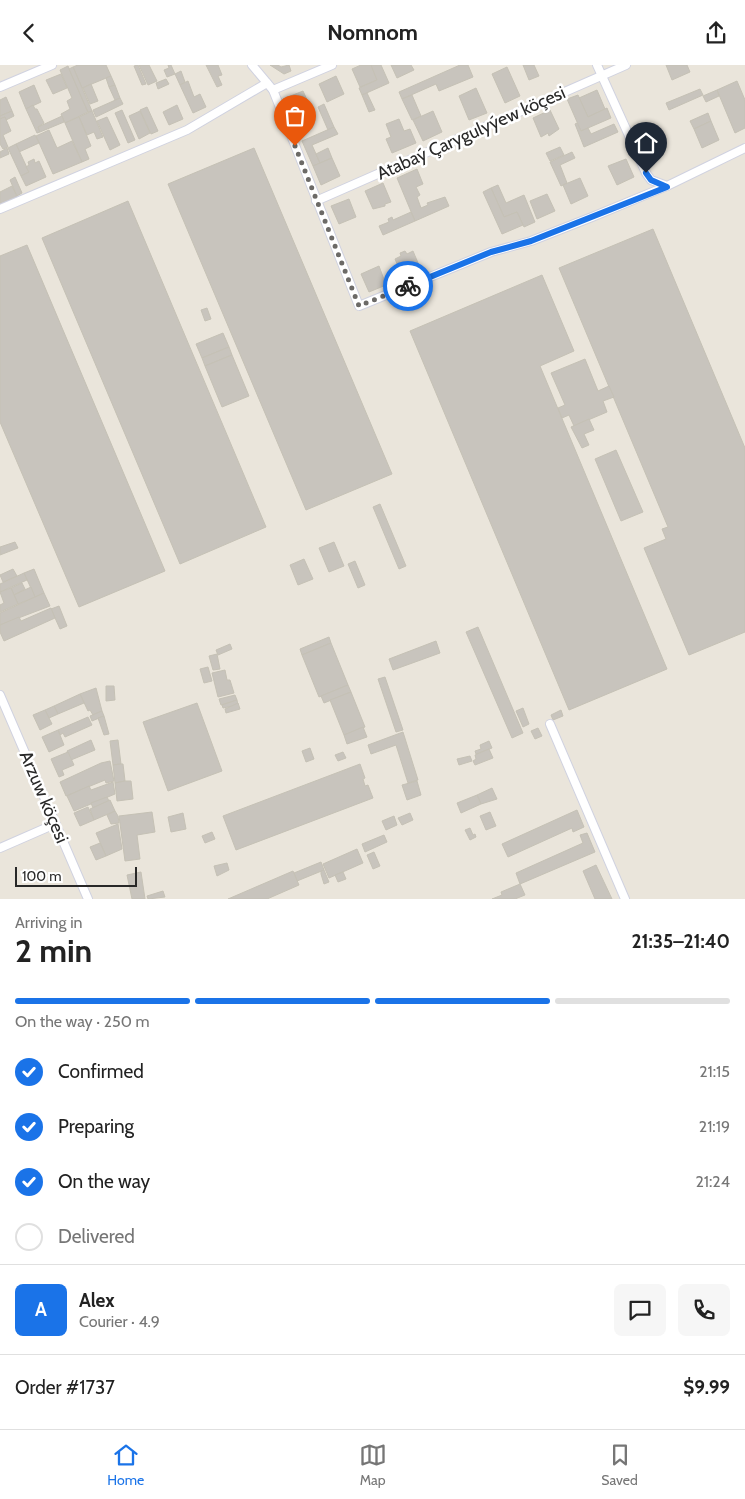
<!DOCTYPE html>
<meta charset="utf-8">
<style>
body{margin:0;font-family:Cabin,sans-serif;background:#f6f6f6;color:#222;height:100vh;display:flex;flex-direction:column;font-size:19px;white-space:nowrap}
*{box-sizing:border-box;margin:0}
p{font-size:16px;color:#767676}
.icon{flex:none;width:28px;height:28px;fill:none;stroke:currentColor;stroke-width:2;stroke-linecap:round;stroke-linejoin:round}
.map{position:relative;height:834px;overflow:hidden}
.side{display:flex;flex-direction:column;background:#fff;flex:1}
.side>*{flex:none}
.scale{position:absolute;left:15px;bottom:12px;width:122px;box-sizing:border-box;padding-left:5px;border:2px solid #282828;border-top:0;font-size:14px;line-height:18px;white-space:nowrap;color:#282828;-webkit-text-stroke:4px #fff;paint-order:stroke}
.pin{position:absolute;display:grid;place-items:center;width:42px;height:42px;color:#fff;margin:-51px -21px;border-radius:50% 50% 50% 0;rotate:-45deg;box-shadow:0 0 5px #0007}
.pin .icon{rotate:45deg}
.courier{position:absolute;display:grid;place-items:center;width:50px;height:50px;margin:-25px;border:4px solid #1a73e8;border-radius:50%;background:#fff;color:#222;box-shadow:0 1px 6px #0007}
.summary em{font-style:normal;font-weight:700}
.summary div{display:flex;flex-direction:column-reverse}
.summary{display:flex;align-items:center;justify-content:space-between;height:85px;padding:0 15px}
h1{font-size:32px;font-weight:700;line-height:38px}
.bar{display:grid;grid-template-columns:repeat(4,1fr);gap:8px 5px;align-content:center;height:60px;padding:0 15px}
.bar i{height:6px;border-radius:4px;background:#e0e0e0}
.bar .active{background:#1a73e8}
.bar p{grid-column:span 4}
.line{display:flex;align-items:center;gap:12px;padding:0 15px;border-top:1px solid #e0e0e0}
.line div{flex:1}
.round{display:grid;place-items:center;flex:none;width:52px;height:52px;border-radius:8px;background:#f6f6f6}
ol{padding:0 15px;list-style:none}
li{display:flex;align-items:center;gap:15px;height:55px}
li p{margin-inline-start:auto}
li .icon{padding:5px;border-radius:50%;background:#1a73e8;color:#fff;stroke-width:4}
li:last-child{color:#767676}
li i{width:28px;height:28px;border:2px solid #e0e0e0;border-radius:50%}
header{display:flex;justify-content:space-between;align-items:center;height:65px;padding:0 15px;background:#fff;font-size:22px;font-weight:700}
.tab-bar{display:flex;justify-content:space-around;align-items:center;height:70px;border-top:1px solid #e0e0e0;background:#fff;font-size:14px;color:#767676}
.tab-bar a{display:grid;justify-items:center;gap:2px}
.tab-bar .active{color:#1a73e8}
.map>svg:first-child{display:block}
.building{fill:#c8c4bd;stroke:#c5c1b5}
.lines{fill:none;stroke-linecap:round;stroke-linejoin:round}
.minor-casing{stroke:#d0d2e0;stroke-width:10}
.minor{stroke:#fff;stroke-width:8}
.done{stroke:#6c6a67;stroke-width:5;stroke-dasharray:0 9}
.route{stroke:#1a73e8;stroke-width:6}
.labels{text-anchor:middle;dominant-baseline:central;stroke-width:5;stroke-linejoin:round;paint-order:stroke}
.street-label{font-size:18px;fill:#282828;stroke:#fff}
</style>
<header><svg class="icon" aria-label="back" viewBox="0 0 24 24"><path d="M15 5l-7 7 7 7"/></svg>Nomnom<svg class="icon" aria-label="share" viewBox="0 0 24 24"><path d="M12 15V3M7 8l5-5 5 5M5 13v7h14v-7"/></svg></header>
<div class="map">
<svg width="745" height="834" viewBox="0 0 745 834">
<rect width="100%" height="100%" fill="#eae5db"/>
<g class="building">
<polygon points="78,0 106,0 111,11 82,23 73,2"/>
<polygon points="138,0 146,19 142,20 134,1"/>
<polygon points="139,0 149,0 157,16 148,20"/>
<polygon points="168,0 171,0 175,9 167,12 164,5 169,3"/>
<polygon points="206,0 218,0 222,10 218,11 222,20 217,22"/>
<polygon points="270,0 278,0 281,2 289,0 291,6 284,9"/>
<polygon points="361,0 371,0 377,15 360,22 352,4"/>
<polygon points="371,0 381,0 389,18 362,30 359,23 377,15"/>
<polygon points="391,0 411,0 414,5 397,13"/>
<polygon points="460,0 468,0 473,12 439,26 436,19 402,34 399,27"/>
<polygon points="523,0 534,0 539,11 529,15"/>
<polygon points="666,0 687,0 690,7 672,15"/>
<polygon points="68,1 88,47 65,58 61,49 70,44 67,36 72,33 60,5"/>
<polygon points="73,2 92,46 88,47 69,4"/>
<polygon points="507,2 520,31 505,38 492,9"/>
<polygon points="181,6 185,17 180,20 175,9"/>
<polygon points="61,9 67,23 53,29 46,15"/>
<polygon points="111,11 115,20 109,22 106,13"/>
<polygon points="336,11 344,29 327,37 319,19"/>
<polygon points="166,14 169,19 158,24 156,18"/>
<polygon points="188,16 194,32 200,29 206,42 193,48 180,20"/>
<polygon points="737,16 745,35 745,63 735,68 717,25"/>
<polygon points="91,19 98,36 90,39 83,23"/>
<polygon points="34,20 41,37 26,44 19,27"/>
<polygon points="115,20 120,33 115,35 109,22"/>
<polygon points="476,23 487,48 469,55 459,31"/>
<polygon points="700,24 703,30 669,45 666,38"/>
<polygon points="597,25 605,44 588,52 579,33"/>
<polygon points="717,25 719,31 706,37 703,31"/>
<polygon points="303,26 314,50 294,59 283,34"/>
<polygon points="367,28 375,45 369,47 362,30"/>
<polygon points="412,30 421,51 412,55 402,34"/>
<polygon points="578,30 588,52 607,43 611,53 581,66 567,34"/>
<polygon points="6,32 12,46 0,51 0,35"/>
<polygon points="120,33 123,39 96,52 93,45"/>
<polygon points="324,39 334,62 328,65 318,42"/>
<polygon points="33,40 35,44 37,44 44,58 38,62 40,67 37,68 26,44"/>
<polygon points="177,40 183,54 169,60 163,47"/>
<polygon points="147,42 158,66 151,69 140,45"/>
<polygon points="122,45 135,75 128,78 115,48"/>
<polygon points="550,45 559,64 549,71 548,68 541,72 533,53"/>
<polygon points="12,46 14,51 6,55 5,52 0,54 0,51"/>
<polygon points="92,46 103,72 97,74 94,67 87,70 79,52"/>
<polygon points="140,46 150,68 139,74 129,51"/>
<polygon points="433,46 442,67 423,76 413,55"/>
<polygon points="708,48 711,56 694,64 690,56"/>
<polygon points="62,51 64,57 40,67 38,62"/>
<polygon points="5,52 11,66 3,70 8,82 3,84 0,79 0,54"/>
<polygon points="79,52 91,81 85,84 89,94 82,97 65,58"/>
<polygon points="107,52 120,80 110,85 97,56"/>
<polygon points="399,54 404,66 410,64 416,78 392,88 386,74 391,72 386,59"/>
<polygon points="711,56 719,75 702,83 694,64"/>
<polygon points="577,58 581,66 588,63 591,69 614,59 618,67 584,82 575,59"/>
<polygon points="334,62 338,69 312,80 320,98 313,101 302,76"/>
<polygon points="49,65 57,83 72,76 82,97 53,109 36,71"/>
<polygon points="35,70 39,78 19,87 16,79"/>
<polygon points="16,79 29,107 21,111 8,83"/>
<polygon points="560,82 564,90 550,96 546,88"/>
<polygon points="7,83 9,89 0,93 0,87"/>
<polygon points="254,83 392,409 306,445 168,119"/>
<polygon points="328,83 332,93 320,98 316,89"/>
<polygon points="572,87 575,93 560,100 567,118 561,121 550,97"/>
<polygon points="332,93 340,111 321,120 313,101"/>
<polygon points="34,94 35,98 39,96 46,112 26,121 21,111 29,107 26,102 29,100 28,97"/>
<polygon points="626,94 634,112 617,120 608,101"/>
<polygon points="417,104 423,119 416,122 420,130 417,132 421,143 428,140 427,138 445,132 449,141 415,156 397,113"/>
<polygon points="15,112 22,128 17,131 10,115"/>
<polygon points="580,113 588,131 571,139 563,120"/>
<polygon points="383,118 391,137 385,139 385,141 373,144 365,126"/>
<polygon points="498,120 506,138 524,130 535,157 524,162 517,147 504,152 491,123"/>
<polygon points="12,121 17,132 0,140 0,127"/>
<polygon points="491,123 504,152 517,147 523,160 502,169 483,127"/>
<polygon points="547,129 555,146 537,154 530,136"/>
<polygon points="349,134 356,152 339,159 331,141"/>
<polygon points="128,136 266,462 180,499 42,173"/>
<polygon points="411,147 415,156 383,170 379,161 389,157 388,154 392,152 393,155"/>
<polygon points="653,164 745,383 745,567 689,590 644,483 666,474 662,464 668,462 559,203"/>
<polygon points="27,180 165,506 79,542 0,357 0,191"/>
<polygon points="405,186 407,189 413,186 421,205 403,213 395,194 401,191 400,188"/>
<polygon points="379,201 386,220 369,227 361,209"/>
<polygon points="542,210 574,286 540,301 667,604 569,645 410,266"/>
<polygon points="207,243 211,254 205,256 201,245"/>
<polygon points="223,268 229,282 202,293 196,279"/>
<polygon points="229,282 232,290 205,301 202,293"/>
<polygon points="232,290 249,331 222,342 205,301"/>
<polygon points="585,294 598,326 609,321 614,332 603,336 607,347 574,361 569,350 562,353 558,343 565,340 551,308"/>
<polygon points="589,354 594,365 584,369 589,380 582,383 571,362"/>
<polygon points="616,385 643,447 621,456 595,394"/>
<polygon points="380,439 406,501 399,504 373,442"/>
<polygon points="15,477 18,483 0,490 0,482"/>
<polygon points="334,477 344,501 329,507 319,483"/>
<polygon points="304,494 313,514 298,520 290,500"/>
<polygon points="355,496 365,520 358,523 348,499"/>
<polygon points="13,504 17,511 3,517 0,510"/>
<polygon points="34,504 44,528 35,532 24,508"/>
<polygon points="24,508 27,515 0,527 0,519"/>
<polygon points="22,518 25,524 14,530 11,523"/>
<polygon points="31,522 35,532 18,539 14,530"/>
<polygon points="11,523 18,539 0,547 0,540 4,538 0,527"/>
<polygon points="44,528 50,541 0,560 0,548"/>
<polygon points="59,541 67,561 60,564 51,544"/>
<polygon points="51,543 55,553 4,576 0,567 0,560 19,552 21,556"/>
<polygon points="478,562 523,668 512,673 466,567"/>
<polygon points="329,572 331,578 302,590 300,584"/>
<polygon points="436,576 440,588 393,605 389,594"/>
<polygon points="331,578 348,620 319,632 302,590"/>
<polygon points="230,579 232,584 218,590 216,585"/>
<polygon points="217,589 220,604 213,605 209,591"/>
<polygon points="208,602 212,616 204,618 200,604"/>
<polygon points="225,605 227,615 230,615 234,628 218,632 212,608"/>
<polygon points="385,612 403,665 396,667 378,614"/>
<polygon points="348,620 351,627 324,638 321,631"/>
<polygon points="106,621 114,621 115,635 106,636"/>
<polygon points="96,623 102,646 93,650 90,645 88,646 80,629"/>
<polygon points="351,627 365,662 344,670 330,635"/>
<polygon points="80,629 84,638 58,649 54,641"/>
<polygon points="235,630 237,635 221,640 219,634"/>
<polygon points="237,635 238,640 223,643 222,640"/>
<polygon points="197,638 222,706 168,726 143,657"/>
<polygon points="238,638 240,644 226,648 225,644"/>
<polygon points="54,641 58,649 49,653 45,645"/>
<polygon points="523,643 529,659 523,662 516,646"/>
<polygon points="45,645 52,659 40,665 33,650"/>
<polygon points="561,645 563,651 553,655 551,650"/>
<polygon points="102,646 104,651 92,656 90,651"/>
<polygon points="104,651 109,669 104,670 98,653"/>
<polygon points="88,652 92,660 65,672 63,668 60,670 58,665"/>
<polygon points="363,662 367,672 347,679 344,670"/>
<polygon points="538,663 542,671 535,674 531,666"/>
<polygon points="58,665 64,680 49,687 42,672"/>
<polygon points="403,667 418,715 408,718 396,680 371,689 368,680"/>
<polygon points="91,675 95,685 71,695 67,686"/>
<polygon points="118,675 121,699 113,700 110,676"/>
<polygon points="489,676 492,683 476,689 475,686 481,684 480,680"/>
<polygon points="310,683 314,694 306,697 302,686"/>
<polygon points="489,684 493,693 475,700 473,696 476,694 475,690"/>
<polygon points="68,687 74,700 62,705 64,710 59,712 51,694"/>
<polygon points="343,687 346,693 338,696 335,690"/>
<polygon points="470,691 472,696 459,700 457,694"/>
<polygon points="110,696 114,716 106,718 105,715 66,731 60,717 101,698"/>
<polygon points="121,699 123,699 125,716 115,718 113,700"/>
<polygon points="360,699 365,713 363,714 365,721 368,720 373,733 236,785 223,751"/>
<polygon points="125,716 131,716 133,734 117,736 115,718"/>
<polygon points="417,716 421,730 407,735 402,720"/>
<polygon points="113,717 115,729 74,746 67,731 89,721 91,725"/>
<polygon points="492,723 497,734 481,739 477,730"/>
<polygon points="477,730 481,739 461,748 457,738"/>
<polygon points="107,732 109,736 93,743 91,738"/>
<polygon points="110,735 115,746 94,755 90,744"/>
<polygon points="88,742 94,755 80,761 74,748"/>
<polygon points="577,745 584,762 573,767 572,763 508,792 502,779"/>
<polygon points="115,746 118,751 119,758 111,759 107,750"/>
<polygon points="152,747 155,767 137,770 140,794 125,796 119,751"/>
<polygon points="490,747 496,761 486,765 480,751"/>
<polygon points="183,748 186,764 171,767 168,752"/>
<polygon points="410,748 413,755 402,760 398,753"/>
<polygon points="394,751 397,760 386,765 382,756"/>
<polygon points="118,759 122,784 106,791 96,768"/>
<polygon points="470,763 473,770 475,769 476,772 470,775 465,765"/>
<polygon points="212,767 215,774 205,778 202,771"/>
<polygon points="587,768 595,787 520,819 516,808 583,778 580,770"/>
<polygon points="384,770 387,777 365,787 362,779"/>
<polygon points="100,778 106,791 96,795 90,782"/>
<polygon points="357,784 363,798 329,813 323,799"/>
<polygon points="374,787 380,801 373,804 367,790"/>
<polygon points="321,797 324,805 297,816 294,808"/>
<polygon points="227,798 229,805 217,811 214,801"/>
<polygon points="596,800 612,834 595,834 583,806"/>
<polygon points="324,805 329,817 324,819 321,809 321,806"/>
<polygon points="293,806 299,820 267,834 228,834"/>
<polygon points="141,807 145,834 132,834 127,810"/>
<polygon points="343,807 346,814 338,817 335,810"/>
<polygon points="520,819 525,830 515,834 492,834 502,830 501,827"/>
<polygon points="163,826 165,832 148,834 147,831"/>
</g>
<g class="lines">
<g class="minor-casing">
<g id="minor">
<polyline points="252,0 273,25 359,241 491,187 531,176 592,152 667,121 745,83"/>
<polyline points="597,0 646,108 651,115 667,121"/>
<polyline points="0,22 52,0"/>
<polyline points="273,25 332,0"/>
<polyline points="316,136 626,0"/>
<polyline points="0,144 187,65 267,18"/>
<polyline points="0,630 88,834"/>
<polyline points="550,659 625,834"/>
<polyline points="0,783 55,759"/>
</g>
</g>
<use href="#minor" class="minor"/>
</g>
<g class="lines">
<polyline class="done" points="295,81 359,241 408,221"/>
<polyline class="route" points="408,221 491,187 531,176 667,122 651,115 646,108"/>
</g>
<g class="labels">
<g class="street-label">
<text transform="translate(471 68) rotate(-24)">Atabaý Çarygulyýew köçesi</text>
<text transform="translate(44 732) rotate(67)">Arzuw köçesi</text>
</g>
</g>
</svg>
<div class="scale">100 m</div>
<div class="pin" style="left:295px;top:81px;background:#ea580c"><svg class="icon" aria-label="bag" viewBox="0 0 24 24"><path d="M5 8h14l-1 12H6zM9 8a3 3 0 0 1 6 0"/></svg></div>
<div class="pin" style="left:646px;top:108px;background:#1f2937"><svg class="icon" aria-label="home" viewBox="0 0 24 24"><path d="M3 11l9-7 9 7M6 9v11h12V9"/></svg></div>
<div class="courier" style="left:408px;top:221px"><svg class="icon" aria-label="bike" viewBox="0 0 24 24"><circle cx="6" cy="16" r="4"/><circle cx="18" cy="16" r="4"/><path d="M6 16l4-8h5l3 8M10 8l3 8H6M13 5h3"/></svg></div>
</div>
<section class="side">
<div class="summary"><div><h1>2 min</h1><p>Arriving in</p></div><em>21:35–21:40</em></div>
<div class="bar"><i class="active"></i><i class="active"></i><i class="active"></i><i></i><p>On the way · 250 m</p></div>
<ol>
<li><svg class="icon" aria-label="check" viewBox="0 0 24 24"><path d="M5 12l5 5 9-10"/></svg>Confirmed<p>21:15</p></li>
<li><svg class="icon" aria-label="check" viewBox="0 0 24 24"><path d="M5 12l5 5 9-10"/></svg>Preparing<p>21:19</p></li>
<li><svg class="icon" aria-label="check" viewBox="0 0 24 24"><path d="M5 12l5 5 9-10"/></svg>On the way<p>21:24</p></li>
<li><i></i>Delivered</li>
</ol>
<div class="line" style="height:90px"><b class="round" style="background:#1a73e8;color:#fff">A</b><div><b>Alex</b><p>Courier · 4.9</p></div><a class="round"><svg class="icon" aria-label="chat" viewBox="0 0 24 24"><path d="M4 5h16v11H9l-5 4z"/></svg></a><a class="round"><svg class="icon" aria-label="phone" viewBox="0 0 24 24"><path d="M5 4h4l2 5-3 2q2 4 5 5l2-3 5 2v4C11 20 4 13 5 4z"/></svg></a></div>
<div class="line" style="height:65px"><div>Order #1737</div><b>$9.99</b></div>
</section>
<nav class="tab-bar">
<a class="active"><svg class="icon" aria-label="home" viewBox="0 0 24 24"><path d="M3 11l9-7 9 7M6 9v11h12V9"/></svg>Home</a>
<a><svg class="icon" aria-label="map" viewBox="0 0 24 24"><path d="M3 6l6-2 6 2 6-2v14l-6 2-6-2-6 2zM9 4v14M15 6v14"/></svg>Map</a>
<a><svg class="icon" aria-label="saved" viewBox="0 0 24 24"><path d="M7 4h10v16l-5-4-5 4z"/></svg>Saved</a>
</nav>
